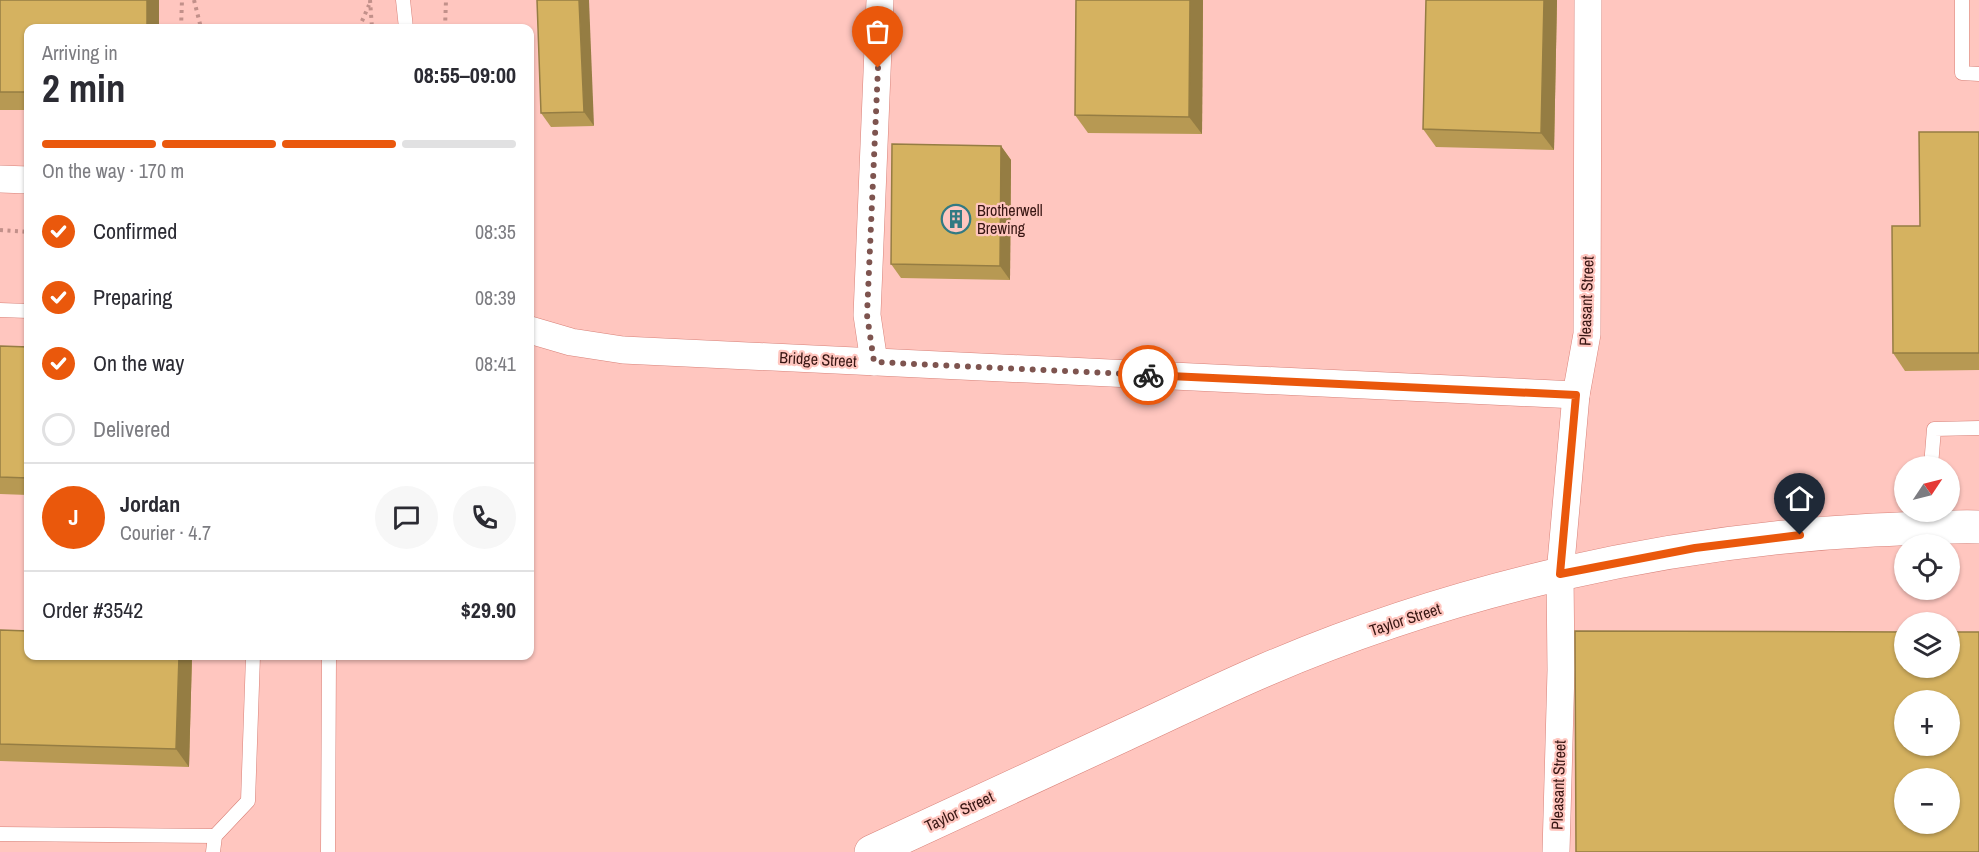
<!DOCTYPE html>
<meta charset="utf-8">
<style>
body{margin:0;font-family:"Archivo Narrow",sans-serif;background:#f7f7f7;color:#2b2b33;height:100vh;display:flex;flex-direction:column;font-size:22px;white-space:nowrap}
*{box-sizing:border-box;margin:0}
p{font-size:20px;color:#7c7c81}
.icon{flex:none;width:33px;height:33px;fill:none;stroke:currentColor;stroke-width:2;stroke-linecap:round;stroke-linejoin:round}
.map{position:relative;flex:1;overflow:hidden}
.details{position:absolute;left:24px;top:24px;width:510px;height:636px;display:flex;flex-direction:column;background:#fff;border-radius:12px;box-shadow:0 2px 4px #0004}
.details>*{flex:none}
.needle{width:39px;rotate:55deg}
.buttons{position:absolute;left:1894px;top:456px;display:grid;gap:12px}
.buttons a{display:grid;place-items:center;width:66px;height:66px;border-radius:50%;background:#fff;box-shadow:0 2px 4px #0004;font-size:30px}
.pin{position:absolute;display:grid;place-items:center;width:51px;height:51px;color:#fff;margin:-62px -26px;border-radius:50% 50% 50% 0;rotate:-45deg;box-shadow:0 0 6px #0007}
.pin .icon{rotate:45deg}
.courier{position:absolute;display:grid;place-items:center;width:60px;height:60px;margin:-30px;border:4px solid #ea580c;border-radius:50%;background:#fff;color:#222;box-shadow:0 2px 8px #0007}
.head em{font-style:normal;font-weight:700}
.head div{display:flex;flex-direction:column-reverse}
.head{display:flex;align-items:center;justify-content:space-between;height:102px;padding:0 18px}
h1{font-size:39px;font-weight:700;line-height:45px}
.bar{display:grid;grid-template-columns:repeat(4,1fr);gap:9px 6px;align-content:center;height:72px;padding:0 18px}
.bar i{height:8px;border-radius:4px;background:#e1e1e2}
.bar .current{background:#ea580c}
.bar p{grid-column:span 4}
.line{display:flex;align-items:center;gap:15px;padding:0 18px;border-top:2px solid #e1e1e2}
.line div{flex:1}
.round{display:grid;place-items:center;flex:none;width:63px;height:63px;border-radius:32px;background:#f7f7f7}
ol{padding:0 18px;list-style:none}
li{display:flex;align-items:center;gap:18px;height:66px}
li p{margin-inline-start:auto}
li .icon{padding:6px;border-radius:50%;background:#ea580c;color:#fff;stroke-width:4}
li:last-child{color:#7c7c81}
li i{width:33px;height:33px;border:3px solid #e1e1e2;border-radius:50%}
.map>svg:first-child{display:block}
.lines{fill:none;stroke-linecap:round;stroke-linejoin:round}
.service-casing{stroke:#d88178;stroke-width:15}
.minor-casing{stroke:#d88178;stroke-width:28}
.tertiary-casing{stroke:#d88178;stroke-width:34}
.path{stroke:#c2908a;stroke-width:4;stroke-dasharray:3 4.5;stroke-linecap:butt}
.service{stroke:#fff;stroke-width:14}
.minor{stroke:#fff;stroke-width:27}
.tertiary{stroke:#fff;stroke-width:33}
.wall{fill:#b79953}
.shaded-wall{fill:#957d43}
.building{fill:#d5b260;stroke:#957d43;stroke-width:1.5;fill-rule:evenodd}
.done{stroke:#7e544f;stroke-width:6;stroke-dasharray:0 10.8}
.route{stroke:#ea580c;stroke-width:8}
.labels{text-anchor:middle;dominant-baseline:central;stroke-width:4.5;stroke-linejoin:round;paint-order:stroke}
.poi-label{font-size:16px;fill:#381613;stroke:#ffc6bf;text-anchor:start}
.street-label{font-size:16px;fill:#381613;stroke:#ffc6bf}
</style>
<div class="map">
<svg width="1979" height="852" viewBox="0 0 1979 852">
<rect width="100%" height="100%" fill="#ffc6bf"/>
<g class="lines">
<g class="service-casing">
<g id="service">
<polyline points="403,0 406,28"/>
<polyline points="1962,0 1962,73 1979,74"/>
<polyline points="0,310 28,311"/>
<polyline points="1931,466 1934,429 1979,428"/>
<polyline points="0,834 215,836"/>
<polyline points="213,852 215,836 248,801 253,656"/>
<polyline points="328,852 329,656"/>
</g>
</g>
<g class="minor-casing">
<g id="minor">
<polyline points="0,179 28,180"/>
<polyline points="530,330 571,342 623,350 1576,395"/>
<polyline points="874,362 867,315 880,0"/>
<polyline points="1556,852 1561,670 1560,574 1576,395 1587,334 1588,0"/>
</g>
</g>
<g class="tertiary-casing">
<path id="tertiary" d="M871 852C956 812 1041 773 1126 734 1172 713 1218 690 1265 670 1456 588 1666 541 1874 530 1909 529 1944 526 1979 527"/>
</g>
<g class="path">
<polyline points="194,0 201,28"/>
<polyline points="370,0 372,28"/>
<polyline points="181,28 182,0"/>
<polyline points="359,28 369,5"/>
<polyline points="445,28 446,0"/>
<polyline points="530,161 530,244"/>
<polyline points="0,230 28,232"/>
</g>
<use href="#service" class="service"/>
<use href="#minor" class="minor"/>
<use href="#tertiary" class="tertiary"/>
</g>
<g class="wall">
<polygon points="0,0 159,0 159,28 28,28 28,110 0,110"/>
<polygon points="537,0 594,126 551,127 541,113"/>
<polygon points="1076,0 1203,0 1202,134 1088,133 1075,115"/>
<polygon points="1557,0 1554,150 1436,147 1423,129"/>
<polygon points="1979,132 1979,370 1905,371 1893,353"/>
<polygon points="1001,146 1011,160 1010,280 901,278 891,264"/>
<polygon points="0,346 28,347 28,495 0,494"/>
<polygon points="0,630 192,656 189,767 0,761"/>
</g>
<g class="shaded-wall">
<rect x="147" y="0" width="12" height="28"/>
<polygon points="579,0 589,0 594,126 584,112"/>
<polygon points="1190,0 1203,0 1202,134 1189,117"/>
<polygon points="1544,0 1557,0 1554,150 1541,133"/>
<polygon points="1001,146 1011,160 1010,280 1000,266"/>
<polygon points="179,656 192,656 189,767 176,749"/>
</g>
<g class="building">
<polygon points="0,0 147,0 147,28 28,28 28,92 0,92"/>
<polygon points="537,0 579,0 584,112 541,113"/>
<polygon points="1076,0 1190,0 1189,117 1075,115"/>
<polygon points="1426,0 1544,0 1541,133 1423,129"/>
<polygon points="1919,132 1979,132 1979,353 1893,353 1892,226 1920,226"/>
<polygon points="892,144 1001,146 1000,266 891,264"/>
<polygon points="0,346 28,347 28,478 0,477"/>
<polygon points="0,630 28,631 28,656 179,656 176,749 0,744"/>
<path d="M1575 631 1905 632V668H1950V632H1979V852H1576ZM1905 700H1950V746H1905ZM1905 778H1950V824H1905Z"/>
</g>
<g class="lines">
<polyline class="done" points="878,68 867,315 874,362 1148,375"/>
<polyline class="route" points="1148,375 1576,395 1560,574 1695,548 1800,535"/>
</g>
<defs>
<g id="building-ring" transform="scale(1.5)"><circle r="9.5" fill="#ffc6bf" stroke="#327a83" stroke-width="1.5"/><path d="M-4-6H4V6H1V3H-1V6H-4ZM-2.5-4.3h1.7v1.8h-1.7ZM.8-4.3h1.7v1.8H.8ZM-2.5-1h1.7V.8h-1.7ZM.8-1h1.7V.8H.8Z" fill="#327a83"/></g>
</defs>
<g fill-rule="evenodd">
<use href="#building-ring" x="956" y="219"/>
</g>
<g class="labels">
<g class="poi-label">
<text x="977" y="210">Brotherwell<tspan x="977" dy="18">Brewing</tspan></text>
</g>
<g class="street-label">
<text transform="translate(1586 301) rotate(-88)">Pleasant Street</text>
<text transform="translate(818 359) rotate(3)">Bridge Street</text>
<text transform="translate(1405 619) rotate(-18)">Taylor Street</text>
<text transform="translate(1558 785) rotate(-88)">Pleasant Street</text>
<text transform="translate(959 811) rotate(-25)">Taylor Street</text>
</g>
</g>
</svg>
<div class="buttons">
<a><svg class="needle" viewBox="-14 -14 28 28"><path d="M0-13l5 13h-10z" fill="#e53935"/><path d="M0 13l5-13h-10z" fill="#7c7c81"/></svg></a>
<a><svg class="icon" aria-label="locate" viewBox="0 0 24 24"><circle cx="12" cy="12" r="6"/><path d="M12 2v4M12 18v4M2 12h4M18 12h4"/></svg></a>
<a><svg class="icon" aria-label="layers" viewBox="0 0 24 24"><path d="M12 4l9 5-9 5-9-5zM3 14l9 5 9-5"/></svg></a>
<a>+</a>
<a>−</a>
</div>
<div class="pin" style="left:878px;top:68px;background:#ea580c"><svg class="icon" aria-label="bag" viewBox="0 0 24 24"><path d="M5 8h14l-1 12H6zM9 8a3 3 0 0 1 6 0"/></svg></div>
<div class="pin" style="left:1800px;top:535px;background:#1f2937"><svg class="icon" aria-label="home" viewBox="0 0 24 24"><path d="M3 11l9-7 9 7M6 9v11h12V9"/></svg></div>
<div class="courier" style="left:1148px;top:375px"><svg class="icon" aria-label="bike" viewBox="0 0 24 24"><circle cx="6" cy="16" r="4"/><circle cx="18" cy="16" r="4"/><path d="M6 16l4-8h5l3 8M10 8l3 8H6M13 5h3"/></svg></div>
<section class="details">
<div class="head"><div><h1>2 min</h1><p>Arriving in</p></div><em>08:55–09:00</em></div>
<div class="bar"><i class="current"></i><i class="current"></i><i class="current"></i><i></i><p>On the way · 170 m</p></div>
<ol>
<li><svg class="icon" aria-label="check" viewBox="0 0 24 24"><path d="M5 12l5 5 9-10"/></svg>Confirmed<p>08:35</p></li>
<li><svg class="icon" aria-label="check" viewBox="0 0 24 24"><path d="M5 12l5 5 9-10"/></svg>Preparing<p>08:39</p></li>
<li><svg class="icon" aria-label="check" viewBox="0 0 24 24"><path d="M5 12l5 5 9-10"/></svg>On the way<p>08:41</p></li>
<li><i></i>Delivered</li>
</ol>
<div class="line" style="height:108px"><b class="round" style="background:#ea580c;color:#fff">J</b><div><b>Jordan</b><p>Courier · 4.7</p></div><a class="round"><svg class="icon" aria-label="chat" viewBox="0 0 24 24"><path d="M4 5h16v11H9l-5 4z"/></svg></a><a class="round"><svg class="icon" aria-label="phone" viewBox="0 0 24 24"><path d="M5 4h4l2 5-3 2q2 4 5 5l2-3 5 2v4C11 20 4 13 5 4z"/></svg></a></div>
<div class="line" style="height:78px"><div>Order #3542</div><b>$29.90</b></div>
</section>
</div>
